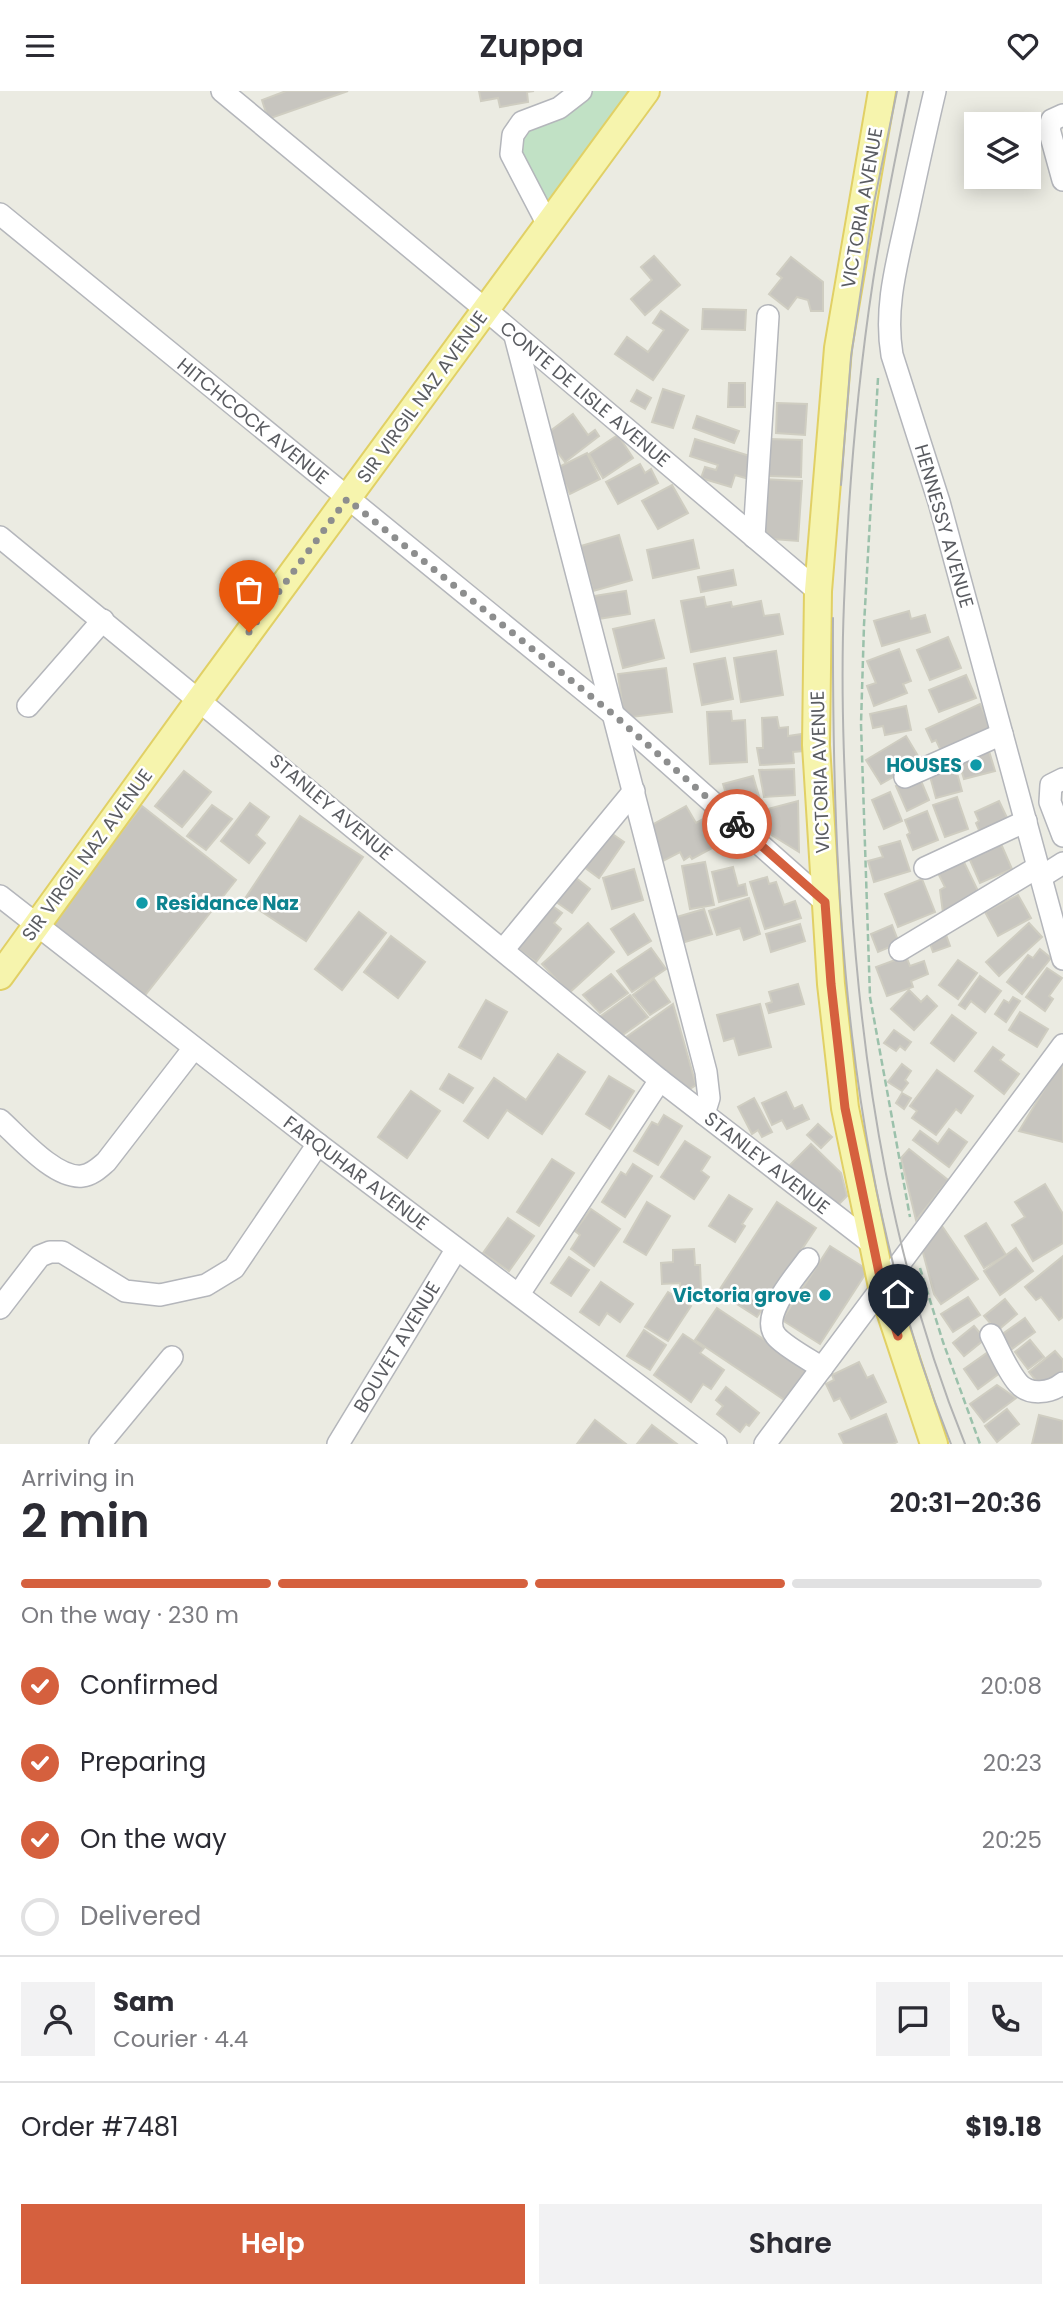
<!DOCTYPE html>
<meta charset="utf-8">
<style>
body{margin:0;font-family:Poppins,sans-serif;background:#f2f2f3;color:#2b2b33;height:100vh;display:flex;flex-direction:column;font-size:26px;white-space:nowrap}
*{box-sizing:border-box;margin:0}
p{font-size:23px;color:#7c7c81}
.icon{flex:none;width:38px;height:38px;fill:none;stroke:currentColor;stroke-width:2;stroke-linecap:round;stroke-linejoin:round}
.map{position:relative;height:1353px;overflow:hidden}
.side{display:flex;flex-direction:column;background:#fff;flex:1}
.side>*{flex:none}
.fabs{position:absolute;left:964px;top:21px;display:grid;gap:14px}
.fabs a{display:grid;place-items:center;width:77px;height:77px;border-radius:0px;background:#fff;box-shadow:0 4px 18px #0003;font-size:35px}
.pin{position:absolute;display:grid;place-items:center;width:60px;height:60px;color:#fff;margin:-72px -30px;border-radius:50% 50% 50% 0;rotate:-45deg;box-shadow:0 0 7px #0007}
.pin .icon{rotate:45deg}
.courier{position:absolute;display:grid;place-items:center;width:70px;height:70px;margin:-35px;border:5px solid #d5603e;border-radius:50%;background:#fff;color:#222;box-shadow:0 2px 9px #0007}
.summary em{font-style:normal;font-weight:600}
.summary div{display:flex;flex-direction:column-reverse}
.summary{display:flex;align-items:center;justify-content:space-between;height:119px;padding:0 21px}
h1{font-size:46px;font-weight:600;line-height:52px}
.bar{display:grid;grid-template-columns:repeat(4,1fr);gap:10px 7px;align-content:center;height:84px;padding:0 21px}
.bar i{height:9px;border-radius:5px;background:#e1e1e2}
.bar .selected{background:#d5603e}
.bar p{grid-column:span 4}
.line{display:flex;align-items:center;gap:18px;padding:0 21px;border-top:2px solid #e1e1e2}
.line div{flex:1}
.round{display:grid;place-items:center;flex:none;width:74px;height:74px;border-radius:0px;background:#f2f2f3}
ol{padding:0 21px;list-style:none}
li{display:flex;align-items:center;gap:21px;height:77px}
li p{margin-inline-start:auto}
li .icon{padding:7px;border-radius:50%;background:#d5603e;color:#fff;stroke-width:4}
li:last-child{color:#7c7c81}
li i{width:38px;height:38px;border:4px solid #e1e1e2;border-radius:50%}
.primary-button{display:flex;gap:14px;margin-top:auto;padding:14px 21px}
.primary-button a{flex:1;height:80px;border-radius:0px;background:#d5603e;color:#fff;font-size:28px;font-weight:600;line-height:80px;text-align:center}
.primary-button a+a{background:#f2f2f3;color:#2b2b33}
header{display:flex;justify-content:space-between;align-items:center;height:91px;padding:0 21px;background:#fff;font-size:32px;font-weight:600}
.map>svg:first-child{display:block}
.green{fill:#c1e1c5}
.building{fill:#c7c5bf;stroke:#cfcdc1;stroke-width:2}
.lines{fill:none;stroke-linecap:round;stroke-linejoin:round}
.minor-casing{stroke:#b4b6bb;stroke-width:24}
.major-casing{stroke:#e1d065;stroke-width:30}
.path{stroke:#9bc1ab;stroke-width:2.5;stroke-dasharray:7 3.5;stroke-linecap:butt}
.minor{stroke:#fff;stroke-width:21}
.major{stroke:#f6f4ad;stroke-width:26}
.tram{stroke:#b2b3b3;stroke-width:2}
.done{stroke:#8d8e8e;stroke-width:7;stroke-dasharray:0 12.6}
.route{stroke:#d5603e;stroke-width:9}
.culture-dot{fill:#0f9aa8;stroke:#fff;stroke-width:2.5}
.labels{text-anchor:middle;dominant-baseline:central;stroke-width:5;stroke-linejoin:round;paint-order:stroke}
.street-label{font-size:19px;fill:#5a5c61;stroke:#fff}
.culture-label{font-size:19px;font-weight:bold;fill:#0d838f;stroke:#fff;text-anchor:end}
</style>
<header><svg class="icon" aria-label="menu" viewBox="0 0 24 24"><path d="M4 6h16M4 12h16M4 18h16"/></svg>Zuppa<svg class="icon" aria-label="heart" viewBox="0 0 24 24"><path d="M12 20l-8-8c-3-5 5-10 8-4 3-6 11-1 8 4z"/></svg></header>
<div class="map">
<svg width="1063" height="1353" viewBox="0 0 1063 1353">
<rect width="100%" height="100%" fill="#ebebe2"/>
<polygon class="green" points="588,0 639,0 546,117 534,103 516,44"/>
<g class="building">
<polygon points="286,0 348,0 268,28 262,9"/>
<polygon points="479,0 534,0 527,1 528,11 500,16 498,7 481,10"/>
<polygon points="654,165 680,194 645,224 631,208 652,189 641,176"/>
<polygon points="791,166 823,191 823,220 811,220 808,209 797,206 788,218 769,203 782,187 777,183"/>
<polygon points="703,218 746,219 745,239 702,238"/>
<polygon points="661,220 688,239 653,289 615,263 627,246 648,261 664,239 653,232"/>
<polygon points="729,292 745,292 745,316 728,316"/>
<polygon points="663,298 684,305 673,337 652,331"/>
<polygon points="637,299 651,307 645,318 631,310"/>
<polygon points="777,312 807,313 805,344 776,342"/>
<polygon points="573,323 588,344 595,339 599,345 565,371 545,344"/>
<polygon points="697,325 739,340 734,352 693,337"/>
<polygon points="618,344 633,367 603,387 589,363"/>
<polygon points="695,348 756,367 749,388 735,384 731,396 701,387 705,376 716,379 718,374 690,365"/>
<polygon points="769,348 802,349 801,386 768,385"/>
<polygon points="587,362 600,388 570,403 557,377"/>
<polygon points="640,373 645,382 651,378 658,392 618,413 606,391"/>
<polygon points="762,388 802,390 798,450 758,447"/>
<polygon points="672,394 688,422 658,438 642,410"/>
<polygon points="619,444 632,489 593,500 581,455"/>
<polygon points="693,449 699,477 653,487 647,459"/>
<polygon points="733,479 736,494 701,501 698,486"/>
<polygon points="626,500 630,523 598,528 594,505"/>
<polygon points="704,506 706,516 731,511 732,516 761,510 764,525 779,523 783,543 691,561 681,510"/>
<polygon points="909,520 911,528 925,524 930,541 882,555 874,530"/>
<polygon points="654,529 664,567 623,577 613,538"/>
<polygon points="948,546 961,577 930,589 917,559"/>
<polygon points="899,558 911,590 903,593 907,602 874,615 867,595 876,592 867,570"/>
<polygon points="776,560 783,604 741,611 734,567"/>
<polygon points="725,567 733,608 702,614 694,573"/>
<polygon points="666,577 672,621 624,627 618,583"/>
<polygon points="966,584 976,607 939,621 929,599"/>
<polygon points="980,613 991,637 941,660 936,649 932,651 926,638"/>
<polygon points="906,615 911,639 885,644 883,635 873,637 870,623"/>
<polygon points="731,620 732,630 745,629 747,671 710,673 707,621"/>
<polygon points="777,626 779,637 788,636 788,645 802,643 803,660 793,661 794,672 760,674 757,657 763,657 762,627"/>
<polygon points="906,645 921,670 881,693 866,669"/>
<polygon points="989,660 995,680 964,688 958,668"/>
<polygon points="954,671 962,700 936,707 928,678"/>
<polygon points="794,678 795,704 764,706 759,679"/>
<polygon points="184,680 211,701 182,736 155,715"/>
<polygon points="753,685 761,712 731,719 723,693"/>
<polygon points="919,685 929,709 907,720 896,695"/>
<polygon points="890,701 902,730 884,738 872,709"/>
<polygon points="957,706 968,738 945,746 933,714"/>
<polygon points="798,710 799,761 741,725"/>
<polygon points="999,710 1010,733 982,746 976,732 979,730 975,721"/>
<polygon points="250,712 269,726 256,744 265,752 249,772 221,750"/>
<polygon points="212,714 232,728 206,759 187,745"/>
<polygon points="142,715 236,789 142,908 47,834"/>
<polygon points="686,715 696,732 707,726 715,732 725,750 692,768 690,765 684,769 680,761 663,770 647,740 650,735"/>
<polygon points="927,720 938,749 913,759 907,744 910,742 905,729"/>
<polygon points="300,725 363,766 306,850 244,809"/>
<polygon points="608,740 624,751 599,787 584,776"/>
<polygon points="998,746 1012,778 980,792 966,760"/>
<polygon points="900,750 910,780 874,791 868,770 883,766 879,756"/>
<polygon points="959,761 980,804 943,822 940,799 945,796 934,774"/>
<polygon points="705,771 714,814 690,818 682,775"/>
<polygon points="733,776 738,795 745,793 747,804 719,811 712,781"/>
<polygon points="634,778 643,809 612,818 603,787"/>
<polygon points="571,783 590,798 572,822 552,808"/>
<polygon points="767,786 769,793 776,791 784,814 795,810 801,827 765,838 750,791"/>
<polygon points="922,788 935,821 898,836 885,803"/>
<polygon points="1018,804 1031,827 998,845 985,821"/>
<polygon points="749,807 760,843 744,849 740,837 717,844 709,820"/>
<polygon points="547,811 562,822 554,832 561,838 536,871 514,855"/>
<polygon points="704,818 712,843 678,853 670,828"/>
<polygon points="359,821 386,842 342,899 315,878"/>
<polygon points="634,823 651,850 628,864 611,838"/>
<polygon points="588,832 614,861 569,902 542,873"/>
<polygon points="1029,832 1042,846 999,885 986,871"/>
<polygon points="800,833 805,850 771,861 766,843"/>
<polygon points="892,834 899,852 878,861 871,843"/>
<polygon points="945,841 950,855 933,861 928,847"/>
<polygon points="391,845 425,871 398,907 364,881"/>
<polygon points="651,857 666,878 632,901 617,880"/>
<polygon points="1040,858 1051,867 1022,903 1007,891 1028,864 1033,867"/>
<polygon points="906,865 910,875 924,870 928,883 911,890 913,896 887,905 876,876"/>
<polygon points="958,869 977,882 958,908 939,894"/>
<polygon points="1047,877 1062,887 1049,905 1053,908 1045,920 1026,906"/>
<polygon points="611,883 628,902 600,922 583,904"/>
<polygon points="980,885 1001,900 985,921 971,910 965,918 959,914"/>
<polygon points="654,888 670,911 650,924 633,904"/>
<polygon points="798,893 804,913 769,922 766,913 772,911 769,901"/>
<polygon points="909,899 921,911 927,905 937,915 914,939 891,918"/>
<polygon points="630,904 648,926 620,946 598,927"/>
<polygon points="1013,906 1020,910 1006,931 995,923 1004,909 1009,912"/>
<polygon points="486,909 507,921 481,968 459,956"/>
<polygon points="673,913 696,994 685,1001 622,949"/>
<polygon points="760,913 771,956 739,964 734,947 724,950 717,924"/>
<polygon points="1020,921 1048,938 1037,956 1009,939"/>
<polygon points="952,924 976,942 954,970 931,952"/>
<polygon points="894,939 911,951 905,959 900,955 896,960 884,952"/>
<polygon points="993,956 1004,964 1000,969 1019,983 1004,1003 975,980"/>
<polygon points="558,963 585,981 542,1043 507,1019 488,1047 464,1030 494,987 526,1009"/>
<polygon points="902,973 911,980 905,989 908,992 902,1000 888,991"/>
<polygon points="1059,974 1063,974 1063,1051 1019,1040"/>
<polygon points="937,979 973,1005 961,1022 956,1018 936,1044 912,1027 917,1020 910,1015"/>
<polygon points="449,983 473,997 463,1012 440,998"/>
<polygon points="609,985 634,1000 610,1038 586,1023"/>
<polygon points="411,1000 440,1020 407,1067 378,1046"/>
<polygon points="786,1001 794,1018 802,1014 809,1028 787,1038 782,1029 772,1034 762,1012"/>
<polygon points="902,1002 911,1007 904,1018 896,1012"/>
<polygon points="754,1007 772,1041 762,1046 758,1039 752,1043 738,1016"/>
<polygon points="664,1024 682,1035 658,1074 634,1060 652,1031 658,1034"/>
<polygon points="818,1033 832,1046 821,1057 807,1044"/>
<polygon points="949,1038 967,1051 949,1076 913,1049 920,1040 938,1053"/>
<polygon points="685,1050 710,1066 701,1080 709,1086 694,1108 661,1086"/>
<polygon points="811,1053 841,1082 847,1105 832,1120 787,1077"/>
<polygon points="909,1058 948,1089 916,1129 901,1067"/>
<polygon points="552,1068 574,1082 539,1135 517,1121"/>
<polygon points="633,1073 652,1085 625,1126 602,1111 621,1081 626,1084"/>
<polygon points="1045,1093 1063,1123 1063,1152 1033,1170 1012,1134 1025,1126 1015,1111"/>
<polygon points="729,1104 752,1118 742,1133 745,1135 735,1151 709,1135"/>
<polygon points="647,1111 670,1125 646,1164 624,1151"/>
<polygon points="777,1111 816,1137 757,1226 718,1201"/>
<polygon points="591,1118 620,1138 594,1175 571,1158 580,1144 575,1140"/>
<polygon points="508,1127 534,1145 509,1180 483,1162"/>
<polygon points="986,1132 1006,1164 984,1177 965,1145"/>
<polygon points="942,1135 978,1188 941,1213 934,1203 922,1158"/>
<polygon points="830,1155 868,1179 820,1253 782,1229"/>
<polygon points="1016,1157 1033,1180 1000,1204 984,1180"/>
<polygon points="694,1158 695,1174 700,1174 701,1200 681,1201 680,1192 662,1193 661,1172 673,1171 673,1159"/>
<polygon points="1063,1165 1063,1226 1059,1229 1041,1206 1036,1209 1025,1196"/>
<polygon points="569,1166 589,1179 571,1205 551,1192"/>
<polygon points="601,1191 633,1213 620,1231 607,1222 599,1234 580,1221"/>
<polygon points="668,1201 691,1215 668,1250 645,1236"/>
<polygon points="968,1206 980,1224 953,1241 941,1223"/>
<polygon points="1005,1208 1017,1223 997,1240 984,1225"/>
<polygon points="717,1217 808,1278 786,1310 695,1249"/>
<polygon points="1025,1227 1035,1241 1012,1258 1001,1244"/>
<polygon points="974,1235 985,1248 964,1265 953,1252"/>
<polygon points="644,1239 666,1254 650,1279 627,1265"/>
<polygon points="683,1243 704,1257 700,1262 724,1279 711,1298 703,1293 691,1311 654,1284"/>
<polygon points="1030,1249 1044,1266 1028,1278 1015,1261"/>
<polygon points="991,1259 1004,1279 978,1298 964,1278"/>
<polygon points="1055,1260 1063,1269 1063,1279 1042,1297 1029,1281"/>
<polygon points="859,1271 867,1287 873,1284 886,1311 851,1328 840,1307 834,1310 826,1293 834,1289 832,1284"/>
<polygon points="997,1294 1016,1307 984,1331 970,1313"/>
<polygon points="726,1296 759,1322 749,1335 746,1333 740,1341 717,1323 723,1315 716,1309"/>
<polygon points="1007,1318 1019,1333 997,1351 985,1335"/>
<polygon points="886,1323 897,1351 893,1353 844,1353 839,1343"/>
<polygon points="1039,1324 1063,1330 1063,1353 1032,1353"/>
<polygon points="595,1329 626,1353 577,1353"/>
<polygon points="652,1334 677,1353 637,1353"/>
</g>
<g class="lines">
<g class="minor-casing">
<g id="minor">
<polyline points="222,0 486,219 818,500"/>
<path d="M935 0C925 42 916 84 907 126 897 172 884 217 892 264L939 411 1063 868"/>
<polyline points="1063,24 1052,29 1049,38 1063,89"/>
<polyline points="0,123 614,624 825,811"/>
<polyline points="548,134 511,63 513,44 522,31 559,17 581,0"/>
<polyline points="515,245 706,981 709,1007 704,1023"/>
<polyline points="0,446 660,989 875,1155"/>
<polyline points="754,446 768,225"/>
<polyline points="28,615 103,529"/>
<polyline points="905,686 1002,643"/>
<polyline points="1063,688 1051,694 1050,711 1063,745"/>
<polyline points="925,777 1026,730"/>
<polyline points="1041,786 1063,772"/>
<polyline points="0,805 318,1053 716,1353"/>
<polyline points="503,859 634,700"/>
<polyline points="900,859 1038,776"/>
<path d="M0 1029C19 1046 55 1088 82 1085 92 1084 99 1077 106 1071L194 957"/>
<path d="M808 1168C796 1185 759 1225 776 1245 784 1255 810 1269 822 1277"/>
<polyline points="519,1203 660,989"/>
<polyline points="0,1217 40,1165 50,1161 62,1161 125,1200 160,1204 206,1194 234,1177 318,1053"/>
<path d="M991 1244C999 1259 1007 1279 1018 1292 1029 1305 1051 1302 1063 1292"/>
<polyline points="100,1353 172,1266"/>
<polyline points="338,1353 456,1159"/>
<polyline points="765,1353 1063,954"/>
</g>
</g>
<g class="major-casing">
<g id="major">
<polyline points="882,0 838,257 818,500 816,654 831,893 845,1017 882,1196 934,1353"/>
<polyline points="0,885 200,608 646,0"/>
</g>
</g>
<g class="path">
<polyline points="878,287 864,534 861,633 870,906 910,1126"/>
<polyline points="920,1177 943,1251 980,1353"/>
</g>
<use href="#minor" class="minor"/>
<use href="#major" class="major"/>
<g class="tram">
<path d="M909 0C896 63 883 126 873 190 857 296 848 405 844 512 840 608 845 706 851 802 863 990 894 1178 965 1353"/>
<polyline points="841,394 851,266 874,112 897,0"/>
<path d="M833 527C832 805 846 1092 951 1353"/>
</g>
</g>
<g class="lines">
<polyline class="done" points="249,541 347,408 614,624 737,733"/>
<polyline class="route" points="737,733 825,811 831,893 845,1017 882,1196 898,1245"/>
</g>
<g class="culture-dot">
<circle cx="976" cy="674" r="7"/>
<circle cx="142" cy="812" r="7"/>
<circle cx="825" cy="1204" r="7"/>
</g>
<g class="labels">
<g class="street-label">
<text transform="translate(862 117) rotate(-80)">VICTORIA AVENUE</text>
<text transform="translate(585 303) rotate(40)">CONTE DE LISLE AVENUE</text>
<text transform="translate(422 306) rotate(-54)">SIR VIRGIL NAZ AVENUE</text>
<text transform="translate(253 330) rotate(39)">HITCHCOCK AVENUE</text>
<text transform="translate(944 435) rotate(74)">HENNESSY AVENUE</text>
<text transform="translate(820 681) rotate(-92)">VICTORIA AVENUE</text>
<text transform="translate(331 716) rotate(40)">STANLEY AVENUE</text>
<text transform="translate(87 764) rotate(-54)">SIR VIRGIL NAZ AVENUE</text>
<text transform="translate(767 1072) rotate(38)">STANLEY AVENUE</text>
<text transform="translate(356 1082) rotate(37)">FARQUHAR AVENUE</text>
<text transform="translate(397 1256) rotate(-59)">BOUVET AVENUE</text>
</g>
<g class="culture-label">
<text x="962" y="674">HOUSES</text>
<text x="156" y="812" text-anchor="start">Residance Naz</text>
<text x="811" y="1204">Victoria grove</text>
</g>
</g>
</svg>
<div class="fabs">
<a><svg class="icon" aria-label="layers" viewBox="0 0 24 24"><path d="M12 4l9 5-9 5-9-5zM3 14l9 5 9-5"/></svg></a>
</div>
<div class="pin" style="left:249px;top:541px;background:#ea580c"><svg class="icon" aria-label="bag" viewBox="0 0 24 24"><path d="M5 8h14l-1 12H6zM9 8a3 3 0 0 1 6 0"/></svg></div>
<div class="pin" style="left:898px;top:1245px;background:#1f2937"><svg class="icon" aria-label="home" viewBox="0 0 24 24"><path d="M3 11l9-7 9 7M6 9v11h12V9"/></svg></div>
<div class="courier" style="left:737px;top:733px"><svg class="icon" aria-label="bike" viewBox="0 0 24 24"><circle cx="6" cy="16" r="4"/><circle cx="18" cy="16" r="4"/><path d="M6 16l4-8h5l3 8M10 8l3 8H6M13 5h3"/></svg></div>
</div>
<section class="side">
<div class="summary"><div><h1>2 min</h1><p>Arriving in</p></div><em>20:31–20:36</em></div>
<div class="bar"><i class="selected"></i><i class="selected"></i><i class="selected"></i><i></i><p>On the way · 230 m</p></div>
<ol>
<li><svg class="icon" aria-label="check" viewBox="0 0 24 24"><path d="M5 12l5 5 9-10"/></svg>Confirmed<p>20:08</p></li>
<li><svg class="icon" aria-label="check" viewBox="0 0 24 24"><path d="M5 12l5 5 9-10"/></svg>Preparing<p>20:23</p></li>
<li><svg class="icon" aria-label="check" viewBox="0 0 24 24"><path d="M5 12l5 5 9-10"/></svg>On the way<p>20:25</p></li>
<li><i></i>Delivered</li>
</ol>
<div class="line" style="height:126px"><a class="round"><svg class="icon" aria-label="person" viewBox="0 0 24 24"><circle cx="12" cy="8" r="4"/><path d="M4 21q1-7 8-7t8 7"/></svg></a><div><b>Sam</b><p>Courier · 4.4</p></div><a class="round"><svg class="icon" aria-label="chat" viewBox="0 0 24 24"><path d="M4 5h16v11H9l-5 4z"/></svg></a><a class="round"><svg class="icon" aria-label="phone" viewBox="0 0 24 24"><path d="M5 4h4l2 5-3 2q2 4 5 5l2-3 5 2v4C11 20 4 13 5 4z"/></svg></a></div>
<div class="line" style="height:91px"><div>Order #7481</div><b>$19.18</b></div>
<div class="primary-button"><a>Help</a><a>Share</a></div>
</section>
